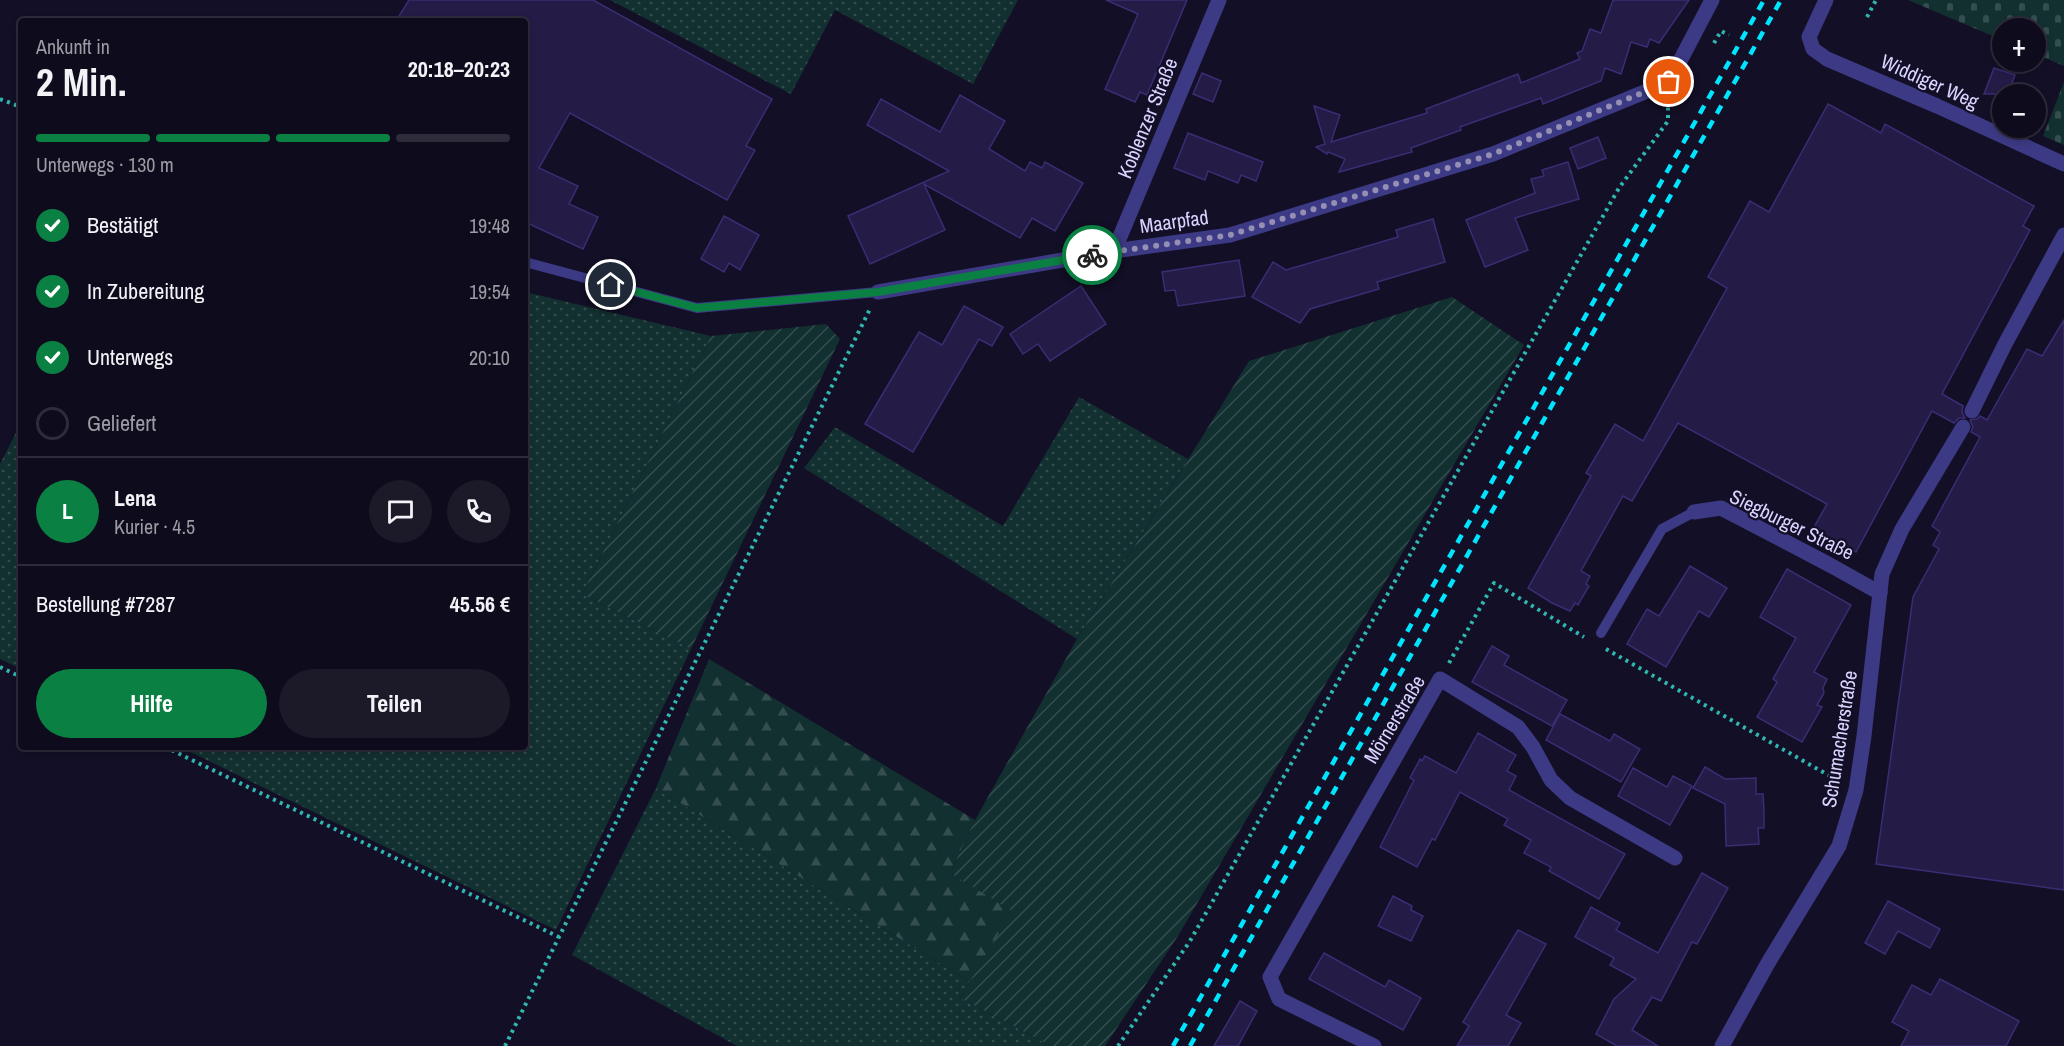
<!DOCTYPE html>
<html lang="de">
<meta charset="utf-8">
<style>
body{margin:0;font-family:"Archivo Narrow",sans-serif;background:#1c1929;color:#f1f3f6;height:100vh;display:flex;flex-direction:column;font-size:22px;white-space:nowrap}
*{box-sizing:border-box;margin:0}
p{font-size:20px;color:#9b9ba3}
.icon{flex:none;width:33px;height:33px;fill:none;stroke:currentColor;stroke-width:2;stroke-linecap:round;stroke-linejoin:round}
.map{position:relative;flex:1;overflow:hidden}
.sheet{position:absolute;left:18px;top:18px;width:510px;height:732px;display:flex;flex-direction:column;background:#0e0b1c;border-radius:6px;box-shadow:0 3px 9px #0003,0 0 0 2px #2e2b3b}
.sheet>*{flex:none}
.fabs{position:absolute;left:1992px;top:18px;display:grid;gap:12px}
.fabs a{display:grid;place-items:center;width:54px;height:54px;border-radius:50%;background:#0e0b1c;box-shadow:0 3px 9px #0003,0 0 0 2px #2e2b3b;font-size:30px}
.pin{position:absolute;display:grid;place-items:center;width:51px;height:51px;color:#fff;margin:-26px;border:3px solid #fff;border-radius:50%;box-shadow:0 2px 6px #0007}
.courier{position:absolute;display:grid;place-items:center;width:60px;height:60px;margin:-30px;border:4px solid #0b8043;border-radius:50%;background:#fff;color:#222;box-shadow:0 2px 8px #0007}
.headline em{font-style:normal;font-weight:700}
.headline div{display:flex;flex-direction:column-reverse}
.headline{display:flex;align-items:center;justify-content:space-between;height:102px;padding:0 18px}
h1{font-size:39px;font-weight:700;line-height:45px}
.bar{display:grid;grid-template-columns:repeat(4,1fr);gap:9px 6px;align-content:center;height:72px;padding:0 18px}
.bar i{height:8px;border-radius:4px;background:#2e2b3b}
.bar .active{background:#0b8043}
.bar p{grid-column:span 4}
.line{display:flex;align-items:center;gap:15px;padding:0 18px;border-top:2px solid #2e2b3b}
.line div{flex:1}
.round{display:grid;place-items:center;flex:none;width:63px;height:63px;border-radius:32px;background:#1c1929}
ol{padding:0 18px;list-style:none}
li{display:flex;align-items:center;gap:18px;height:66px}
li p{margin-inline-start:auto}
li .icon{padding:6px;border-radius:50%;background:#0b8043;color:#fff;stroke-width:4}
li:last-child{color:#9b9ba3}
li i{width:33px;height:33px;border:3px solid #2e2b3b;border-radius:50%}
.button{display:flex;gap:12px;margin-top:auto;padding:12px 18px}
.button a{flex:1;height:69px;border-radius:36px;background:#0b8043;color:#fff;font-size:24px;font-weight:700;line-height:69px;text-align:center}
.button a+a{background:#1c1929;color:#f1f3f6}
.map>svg:first-child{display:block}
.grass{fill:url(#grass-dots)}
.forest{fill:url(#forest-firs)}
.cemetery{fill:url(#cemetery-stones)}
.garden{fill:url(#garden-furrows)}
.building{fill:#241b47;stroke:#3b2d73;stroke-width:1.5}
.lines{fill:none;stroke-linecap:round;stroke-linejoin:round}
.path{stroke:#2fb8b0;stroke-width:4;stroke-dasharray:3 4.5;stroke-linecap:butt}
.lane{stroke:#3d3a85;stroke-width:10}
.street{stroke:#3d3a85;stroke-width:15}
.rail{stroke:#00e5ff;stroke-width:4.5;stroke-dasharray:9 8;stroke-linecap:butt}
.done{stroke:#948fb3;stroke-width:6;stroke-dasharray:0 10.8}
.route{stroke:#0b8043;stroke-width:8}
.labels{text-anchor:middle;dominant-baseline:central;stroke-width:4.5;stroke-linejoin:round;paint-order:stroke}
.street-label{font-size:20px;fill:#d9d4ff;stroke:#130f26}
</style>
<div class="map">
<svg width="2064" height="1046" viewBox="0 0 2064 1046">
<defs>
<pattern id="grass-dots" width="8" height="8" patternUnits="userSpaceOnUse" patternTransform="scale(1.5)"><rect width="8" height="8" fill="#12302f"/><path d="M2 2h.1M6 6h.1" fill="none" stroke="#344d4e" stroke-width="1.8" stroke-linecap="round"/></pattern>
<pattern id="forest-firs" width="22" height="20" patternUnits="userSpaceOnUse" patternTransform="scale(1.5)"><rect width="22" height="20" fill="#12302f"/><path d="M5 1l3.5 6h-7zM16 11l3.5 6h-7z" fill="#344d4e"/></pattern>
<pattern id="cemetery-stones" width="16" height="16" patternUnits="userSpaceOnUse" patternTransform="scale(1.5)"><rect width="16" height="16" fill="#12302f"/><path d="M2 7V4a2 2 0 0 1 4 0v3zM10 15v-3a2 2 0 0 1 4 0v3z" fill="#344d4e"/></pattern>
<pattern id="garden-furrows" width="10" height="10" patternUnits="userSpaceOnUse" patternTransform="scale(1.5)"><rect width="10" height="10" fill="#12302f"/><path d="M-1 1l2-2M0 10L10 0M9 11l2-2" fill="none" stroke="#344d4e"/></pattern>
</defs>
<rect width="100%" height="100%" fill="#130f26"/>
<g class="grass">
<polygon points="610,0 1018,0 973,84 835,10 791,94"/>
<polygon points="525,292 711,336 582,594 691,649 556,930 180,747 525,747"/>
<polygon points="1079,397 1188,459 1077,639 804,468 835,427 1003,526"/>
<polygon points="21,423 21,669 0,659 0,464"/>
<polygon points="656,788 970,982 960,998 1051,1046 737,1046 572,955"/>
</g>
<polygon class="forest" points="709,659 975,820 950,873 1013,911 970,982 656,788"/>
<g class="cemetery">
<polygon points="1908,0 2064,0 2064,66 2036,54 2036,28 2002,28 2002,40"/>
<polygon points="2064,82 2064,145 2043,136"/>
</g>
<g class="garden">
<polygon points="1452,297 1524,345 1178,936 1105,1046 1051,1046 960,998 1012,911 950,873 975,820 1077,639 1249,361"/>
<polygon points="826,324 840,339 691,649 582,594 711,336"/>
</g>
<g class="building">
<polygon points="409,0 593,0 772,99 746,146 755,150 727,200 570,113 539,168 578,186 569,204 598,217 583,249 525,222 525,21 396,21"/>
<polygon points="1106,0 1187,0 1147,95 1140,92 1135,102 1105,89 1138,14"/>
<polygon points="1613,0 1689,0 1659,43 1650,39 1647,47 1631,42 1621,74 1605,68 1601,81 1568,94 1543,104 1541,98 1460,127 1461,130 1411,148 1412,152 1339,172 1345,159 1328,152 1327,154 1316,147 1325,144 1314,106 1340,115 1331,142 1427,113 1426,109 1518,74 1521,83 1580,59 1577,53 1582,51 1590,29 1601,33"/>
<polygon points="1994,68 2015,75 2008,94 1984,94"/>
<polygon points="1202,73 1221,81 1213,102 1193,94"/>
<polygon points="960,95 1005,121 989,149 1025,171 1030,162 1042,168 1045,162 1083,183 1055,231 1032,218 1020,238 924,184 945,230 870,264 848,216 949,171 867,125 881,99 940,132"/>
<polygon points="1828,104 1881,133 1885,124 2034,206 2023,226 2030,230 1942,394 1963,406 1962,412 1965,418 1959,418 1954,423 1932,411 1856,552 1813,529 1827,504 1678,423 1632,501 1623,496 1581,571 1590,576 1586,584 1589,586 1578,605 1575,603 1570,611 1552,603 1528,588 1591,476 1586,473 1615,424 1643,441 1727,288 1708,277 1750,201 1769,212"/>
<polygon points="1188,133 1263,162 1256,181 1241,175 1238,183 1208,171 1205,180 1174,168"/>
<polygon points="1598,137 1606,158 1578,169 1570,148"/>
<polygon points="1568,162 1579,199 1515,218 1528,250 1485,267 1466,220 1535,193 1531,179 1544,176 1542,170"/>
<polygon points="724,216 759,235 740,270 729,263 724,272 701,259"/>
<polygon points="1433,219 1445,262 1377,282 1379,289 1310,309 1300,323 1252,297 1273,262 1286,270 1398,237 1396,230"/>
<polygon points="1239,260 1245,296 1178,306 1175,290 1165,291 1162,272"/>
<polygon points="1081,286 1106,324 1050,361 1038,344 1023,354 1010,334"/>
<polygon points="964,306 1003,327 992,346 979,339 913,452 865,424 919,332 942,345"/>
<polygon points="2064,320 2064,890 1876,864 1913,597 1939,549 1933,545 1940,532 1932,526 1980,437 1971,432 1973,427 1970,420 1977,419 1980,416 1987,420 2027,349 2042,356"/>
<polygon points="1690,566 1727,588 1709,617 1699,611 1666,667 1627,644 1647,609 1659,616"/>
<polygon points="1787,569 1851,605 1814,672 1827,679 1823,688 1824,693 1817,705 1822,707 1802,742 1757,717 1777,682 1773,679 1796,638 1760,617"/>
<polygon points="1492,646 1509,656 1504,665 1567,700 1552,726 1472,682"/>
<polygon points="1560,714 1610,741 1614,734 1640,749 1621,782 1546,740"/>
<polygon points="1478,733 1516,755 1507,771 1516,776 1509,790 1625,854 1599,899 1549,871 1551,867 1524,853 1531,840 1504,825 1508,819 1460,792 1435,840 1432,839 1417,867 1380,847 1414,780 1410,778 1420,759 1422,761 1425,756 1456,773"/>
<polygon points="1705,767 1725,779 1756,778 1756,794 1763,794 1764,811 1764,828 1758,828 1759,844 1726,846 1725,804 1693,788"/>
<polygon points="1633,768 1667,787 1673,776 1692,786 1670,825 1618,796"/>
<polygon points="1702,873 1728,888 1697,944 1692,942 1661,1001 1652,997 1632,1030 1658,1046 1617,1046 1596,1034 1614,999 1636,979 1610,965 1614,958 1575,937 1591,907 1620,923 1616,930 1658,953"/>
<polygon points="1393,896 1412,906 1411,910 1423,916 1411,941 1378,926"/>
<polygon points="1888,901 1940,929 1930,948 1898,931 1885,954 1865,943"/>
<polygon points="1518,930 1546,944 1506,1015 1521,1023 1508,1046 1457,1046 1469,1026 1463,1022"/>
<polygon points="1324,953 1385,987 1389,980 1421,998 1403,1030 1309,979"/>
<polygon points="1940,979 2019,1021 2006,1046 1901,1046 1909,1031 1892,1022 1912,985 1931,995"/>
<polygon points="1240,1001 1257,1011 1238,1046 1214,1046"/>
</g>
<g class="lines">
<g class="path">
<polyline points="1867,17 1876,0"/>
<polyline points="1714,43 1721,31 1729,35"/>
<polyline points="0,99 21,107"/>
<polyline points="1606,649 1837,780"/>
<polyline points="1449,663 1494,583 1584,637"/>
<polyline points="0,667 21,677"/>
<polyline points="165,747 559,937"/>
<polyline points="505,1046 870,309"/>
<polyline points="1118,1046 1190,941 1619,188 1668,121 1668,104"/>
</g>
<g class="lane">
<polyline points="525,262 697,308 878,292"/>
<polyline points="1601,633 1662,529 1694,512"/>
</g>
<g class="street">
<polyline points="1826,0 1809,37 1813,49 1827,59 1937,106 2064,164"/>
<polyline points="1114,251 1219,0"/>
<polyline points="878,292 1114,251 1230,235 1493,154 1669,82 1712,0"/>
<polyline points="1972,411 2005,344 2064,235"/>
<polyline points="1694,512 1721,508 1830,565 1880,593"/>
<polyline points="1374,1046 1279,999 1270,977 1440,679 1518,727 1533,747 1551,780 1570,798 1675,858"/>
<polyline points="1722,1046 1768,963 1839,846 1856,790 1864,736 1882,574 1902,529 1963,427"/>
</g>
<g class="rail">
<polyline points="1173,1046 1764,0"/>
<polyline points="1190,1046 1781,0"/>
</g>
</g>
<g class="lines">
<polyline class="done" points="1092,255 1230,235 1493,154 1669,82"/>
<polyline class="route" points="611,285 697,308 878,292 1092,255"/>
</g>
<g class="labels">
<g class="street-label">
<text transform="translate(1930 81) rotate(24)">Widdiger Weg</text>
<text transform="translate(1147 118) rotate(-68)">Koblenzer Straße</text>
<text transform="translate(1174 221) rotate(-8)">Maarpfad</text>
<text transform="translate(1792 524) rotate(26)">Siegburger Straße</text>
<text transform="translate(1394 719) rotate(-59)">Mörnerstraße</text>
<text transform="translate(1839 739) rotate(-81)">Schumacherstraße</text>
</g>
</g>
</svg>
<div class="fabs">
<a>+</a>
<a>−</a>
</div>
<div class="pin" style="left:1669px;top:82px;background:#ea580c"><svg class="icon" aria-label="bag" viewBox="0 0 24 24"><path d="M5 8h14l-1 12H6zM9 8a3 3 0 0 1 6 0"/></svg></div>
<div class="pin" style="left:611px;top:285px;background:#1f2937"><svg class="icon" aria-label="home" viewBox="0 0 24 24"><path d="M3 11l9-7 9 7M6 9v11h12V9"/></svg></div>
<div class="courier" style="left:1092px;top:255px"><svg class="icon" aria-label="bike" viewBox="0 0 24 24"><circle cx="6" cy="16" r="4"/><circle cx="18" cy="16" r="4"/><path d="M6 16l4-8h5l3 8M10 8l3 8H6M13 5h3"/></svg></div>
<section class="sheet">
<div class="headline"><div><h1>2 Min.</h1><p>Ankunft in</p></div><em>20:18–20:23</em></div>
<div class="bar"><i class="active"></i><i class="active"></i><i class="active"></i><i></i><p>Unterwegs · 130 m</p></div>
<ol>
<li><svg class="icon" aria-label="check" viewBox="0 0 24 24"><path d="M5 12l5 5 9-10"/></svg>Bestätigt<p>19:48</p></li>
<li><svg class="icon" aria-label="check" viewBox="0 0 24 24"><path d="M5 12l5 5 9-10"/></svg>In Zubereitung<p>19:54</p></li>
<li><svg class="icon" aria-label="check" viewBox="0 0 24 24"><path d="M5 12l5 5 9-10"/></svg>Unterwegs<p>20:10</p></li>
<li><i></i>Geliefert</li>
</ol>
<div class="line" style="height:108px"><b class="round" style="background:#0b8043;color:#fff">L</b><div><b>Lena</b><p>Kurier · 4.5</p></div><a class="round"><svg class="icon" aria-label="chat" viewBox="0 0 24 24"><path d="M4 5h16v11H9l-5 4z"/></svg></a><a class="round"><svg class="icon" aria-label="phone" viewBox="0 0 24 24"><path d="M5 4h4l2 5-3 2q2 4 5 5l2-3 5 2v4C11 20 4 13 5 4z"/></svg></a></div>
<div class="line" style="height:78px"><div>Bestellung #7287</div><b>45.56 €</b></div>
<div class="button"><a>Hilfe</a><a>Teilen</a></div>
</section>
</div>
